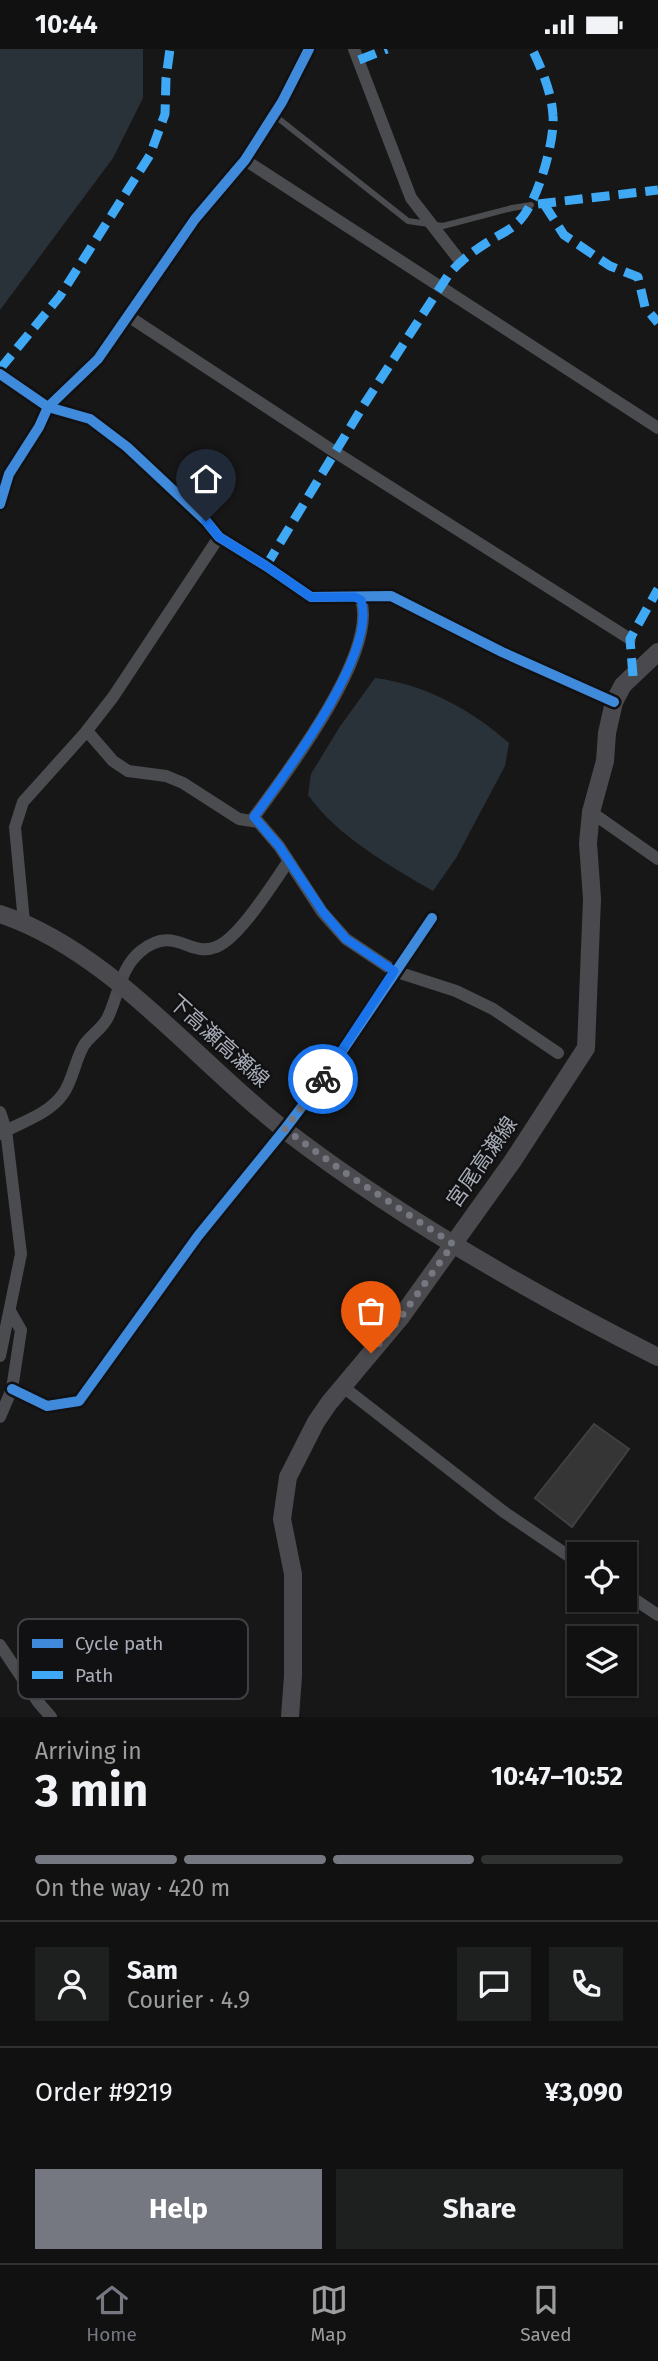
<!DOCTYPE html>
<meta charset="utf-8">
<style>
body{margin:0;font-family:"Fira Sans","Noto Sans JP",sans-serif;background:#1e1f1f;color:#f1f3f6;height:100vh;display:flex;flex-direction:column;font-size:26px;white-space:nowrap}
*{box-sizing:border-box;margin:0}
p{font-size:23px;color:#9c9d9f}
.icon{flex:none;width:38px;height:38px;fill:none;stroke:currentColor;stroke-width:2;stroke-linecap:round;stroke-linejoin:round}
.map{position:relative;height:1668px;overflow:hidden}
.details{display:flex;flex-direction:column;background:#111;flex:1}
.details>*{flex:none}
.fabs{position:absolute;left:567px;top:1493px;display:grid;gap:14px}
.fabs a{display:grid;place-items:center;width:70px;height:70px;border-radius:0px;background:#111;box-shadow:0 2px 5px #0004,0 0 0 2px #303131;font-size:35px}
.pin{position:absolute;display:grid;place-items:center;width:60px;height:60px;color:#fff;margin:-72px -30px;border-radius:50% 50% 50% 0;rotate:-45deg;box-shadow:0 0 7px #0007}
.pin .icon{rotate:45deg}
.courier{position:absolute;display:grid;place-items:center;width:70px;height:70px;margin:-35px;border:5px solid #1a73e8;border-radius:50%;background:#fff;color:#222;box-shadow:0 2px 9px #0007}
.summary em{font-style:normal;font-weight:700}
.summary div{display:flex;flex-direction:column-reverse}
.summary{display:flex;align-items:center;justify-content:space-between;height:119px;padding:0 35px}
h1{font-size:46px;font-weight:700;line-height:52px}
.bar{display:grid;grid-template-columns:repeat(4,1fr);gap:10px 7px;align-content:center;height:84px;padding:0 35px}
.bar i{height:9px;border-radius:5px;background:#303131}
.bar .active{background:#757880}
.bar p{grid-column:span 4}
.line{display:flex;align-items:center;gap:18px;padding:0 35px;border-top:2px solid #303131}
.line div{flex:1}
.round{display:grid;place-items:center;flex:none;width:74px;height:74px;border-radius:0px;background:#1e1f1f}
.action{display:flex;gap:14px;margin-top:auto;padding:14px 35px}
.action a{flex:1;height:80px;border-radius:0px;background:#757880;color:#fff;font-size:28px;font-weight:700;line-height:80px;text-align:center}
.action a+a{background:#1e1f1f;color:#f1f3f6}
.status{display:flex;justify-content:space-between;align-items:center;height:49px;padding:0 35px;background:#111;direction:ltr}
.status svg{height:19px;fill:currentColor}
.tab-bar{display:flex;justify-content:space-around;align-items:center;height:98px;border-top:2px solid #303131;background:#111;font-size:19px;color:#9c9d9f}
.tab-bar a{display:grid;justify-items:center;gap:4px}
.tab-bar .active{color:#757880}
.map>svg:first-child{display:block}
.water{fill:#2a3239}
.building{fill:#353536;stroke:#3f4043;stroke-width:2}
.lines{fill:none;stroke-linecap:round;stroke-linejoin:round}
.service{stroke:#4b4c50;stroke-width:6}
.minor{stroke:#4b4c50;stroke-width:12}
.secondary{stroke:#4a4a4e;stroke-width:18}
.quiet{stroke:#3fa9f5;stroke-width:9;stroke-dasharray:18 9;stroke-linecap:butt}
.cycleway-casing{stroke:#111113;stroke-width:15}
.cycleway{stroke:#408adc;stroke-width:10}
.done{stroke:#757880;stroke-width:7;stroke-dasharray:0 12.6}
.route{stroke:#1a73e8;stroke-width:9}
.labels{text-anchor:middle;dominant-baseline:central;stroke-width:5;stroke-linejoin:round;paint-order:stroke}
.street-label{font-size:21px;fill:#a8adb8;stroke:#111113}
.key{fill:#111113;stroke:#3e4045;stroke-width:2}
.key-label{font-size:19px;fill:#a8adb8}
</style>
<div class="status"><b>10:44</b><svg viewBox="0 0 49 12"><path d="M0 12V9h3v3zM5 12V6h3v6zM10 12V3h3v9zM15 12V0h3v12zM26 1h20v11H26zM47 4h2v5h-2z"/></svg></div>
<div class="map">
<svg width="658" height="1668" viewBox="0 0 658 1668">
<rect width="100%" height="100%" fill="#171717"/>
<g class="water">
<polygon points="0,0 143,0 143,49 113,109 0,261"/>
<path d="M375 629C424 635 472 661 509 694L505 717 456 809 433 842C390 817 337 787 308 746L311 725 339 679Z"/>
</g>
<polygon class="building" points="594,1375 629,1400 572,1478 535,1449"/>
<g class="lines">
<polyline class="service" points="274,66 408,172 443,177 512,159 531,156"/>
<g class="minor">
<polyline points="354,0 411,149 460,212"/>
<polyline points="245,111 658,379"/>
<polyline points="128,267 335,403 630,590"/>
<polyline points="0,325 48,358 90,370 127,398 206,472 219,488 266,517 311,548 391,547 502,603 614,653"/>
<polyline points="0,455 9,425 39,378 48,358 98,310 195,170 245,111 282,53 309,0"/>
<path d="M355 548 361 551C378 604 286 725 254 768L279 797 322 863 346 890 394 922 456 942 493 960 558 1004"/>
<polyline points="87,682 113,712 128,722 166,727 183,734 239,770 258,773"/>
<polyline points="591,763 658,810"/>
<polyline points="24,873 15,778 23,753 85,684 113,648 219,488"/>
<polyline points="0,1063 6,1081 21,1205 0,1307"/>
<path d="M0 1085C21 1073 48 1066 63 1045 73 1031 75 1011 84 996 91 986 103 979 108 968 119 945 120 919 141 902 175 875 189 909 216 898 239 890 273 834 288 813"/>
<polyline points="342,1337 504,1463 579,1514"/>
<polyline points="12,1340 47,1357 79,1352 198,1187 285,1080 328,1023 432,869"/>
<polyline points="0,1368 12,1340 21,1281 10,1262"/>
<polyline points="625,1544 658,1566"/>
<polyline points="0,1596 38,1653 51,1668"/>
</g>
<g class="secondary">
<path d="M0 865C111 902 195 1012 286 1082 401 1170 529 1243 658 1308"/>
<polyline points="290,1668 293,1627 293,1525 282,1470 288,1428 316,1373 329,1354 401,1268 512,1113 586,999 592,850 588,794 591,763 605,712 607,684 614,653 623,636 658,603"/>
</g>
<g class="quiet">
<polyline points="359,11 387,0"/>
<polyline points="538,155 658,141"/>
<polyline points="544,155 564,186 610,217 638,228 645,258 658,274"/>
<polyline points="0,320 60,247 150,106 165,65 166,29 170,0"/>
<path d="M266 517 365 354 449 225C461 211 475 201 491 191 500 185 511 181 518 173 537 156 555 92 553 67 552 45 542 20 532 0"/>
<polyline points="633,627 630,590 658,540"/>
</g>
<g class="cycleway-casing">
<g id="cycleway">
<polyline points="0,325 48,358 90,370 127,398 206,472 219,488 266,517 311,548 391,547 502,603 614,653"/>
<polyline points="0,455 9,425 39,378 48,358 98,310 195,170 245,111 282,53 309,0"/>
<polyline points="12,1340 47,1357 79,1352 198,1187 285,1080 328,1023 432,869"/>
</g>
</g>
<use href="#cycleway" class="cycleway"/>
</g>
<g class="lines">
<polyline class="done" points="323,1030 285,1080 344,1123 453,1195 401,1268 371,1304"/>
<path class="route" d="M206 472 219 488 266 517 311 548H355L361 551C378 603 285 725 254 768L279 797 323 863 346 890 394 922 323 1030"/>
</g>
<g class="labels">
<g class="street-label">
<text transform="translate(219 992) rotate(42)">下高瀬高瀬線</text>
<text transform="translate(482 1113) rotate(-55)">宮尾高瀬線</text>
</g>
</g>
<rect x="18" y="1570" width="230" height="80" rx="10" class="key"/>
<rect x="32" y="1590" width="31" height="9" fill="#408adc"/>
<rect x="32" y="1622" width="31" height="8" fill="#3fa9f5"/>
<g class="key-label">
<text x="75" y="1601">Cycle path</text>
<text x="75" y="1633">Path</text>
</g>
</svg>
<div class="fabs">
<a><svg class="icon" aria-label="locate" viewBox="0 0 24 24"><circle cx="12" cy="12" r="6"/><path d="M12 2v4M12 18v4M2 12h4M18 12h4"/></svg></a>
<a><svg class="icon" aria-label="layers" viewBox="0 0 24 24"><path d="M12 4l9 5-9 5-9-5zM3 14l9 5 9-5"/></svg></a>
</div>
<div class="pin" style="left:371px;top:1304px;background:#ea580c"><svg class="icon" aria-label="bag" viewBox="0 0 24 24"><path d="M5 8h14l-1 12H6zM9 8a3 3 0 0 1 6 0"/></svg></div>
<div class="pin" style="left:206px;top:472px;background:#1f2937"><svg class="icon" aria-label="home" viewBox="0 0 24 24"><path d="M3 11l9-7 9 7M6 9v11h12V9"/></svg></div>
<div class="courier" style="left:323px;top:1030px"><svg class="icon" aria-label="bike" viewBox="0 0 24 24"><circle cx="6" cy="16" r="4"/><circle cx="18" cy="16" r="4"/><path d="M6 16l4-8h5l3 8M10 8l3 8H6M13 5h3"/></svg></div>
</div>
<section class="details">
<div class="summary"><div><h1>3 min</h1><p>Arriving in</p></div><em>10:47–10:52</em></div>
<div class="bar"><i class="active"></i><i class="active"></i><i class="active"></i><i></i><p>On the way · 420 m</p></div>
<div class="line" style="height:126px"><a class="round"><svg class="icon" aria-label="person" viewBox="0 0 24 24"><circle cx="12" cy="8" r="4"/><path d="M4 21q1-7 8-7t8 7"/></svg></a><div><b>Sam</b><p>Courier · 4.9</p></div><a class="round"><svg class="icon" aria-label="chat" viewBox="0 0 24 24"><path d="M4 5h16v11H9l-5 4z"/></svg></a><a class="round"><svg class="icon" aria-label="phone" viewBox="0 0 24 24"><path d="M5 4h4l2 5-3 2q2 4 5 5l2-3 5 2v4C11 20 4 13 5 4z"/></svg></a></div>
<div class="line" style="height:91px"><div>Order #9219</div><b>¥3,090</b></div>
<div class="action"><a>Help</a><a>Share</a></div>
</section>
<nav class="tab-bar">
<a class="active"><svg class="icon" aria-label="home" viewBox="0 0 24 24"><path d="M3 11l9-7 9 7M6 9v11h12V9"/></svg>Home</a>
<a><svg class="icon" aria-label="map" viewBox="0 0 24 24"><path d="M3 6l6-2 6 2 6-2v14l-6 2-6-2-6 2zM9 4v14M15 6v14"/></svg>Map</a>
<a><svg class="icon" aria-label="saved" viewBox="0 0 24 24"><path d="M7 4h10v16l-5-4-5 4z"/></svg>Saved</a>
</nav>
